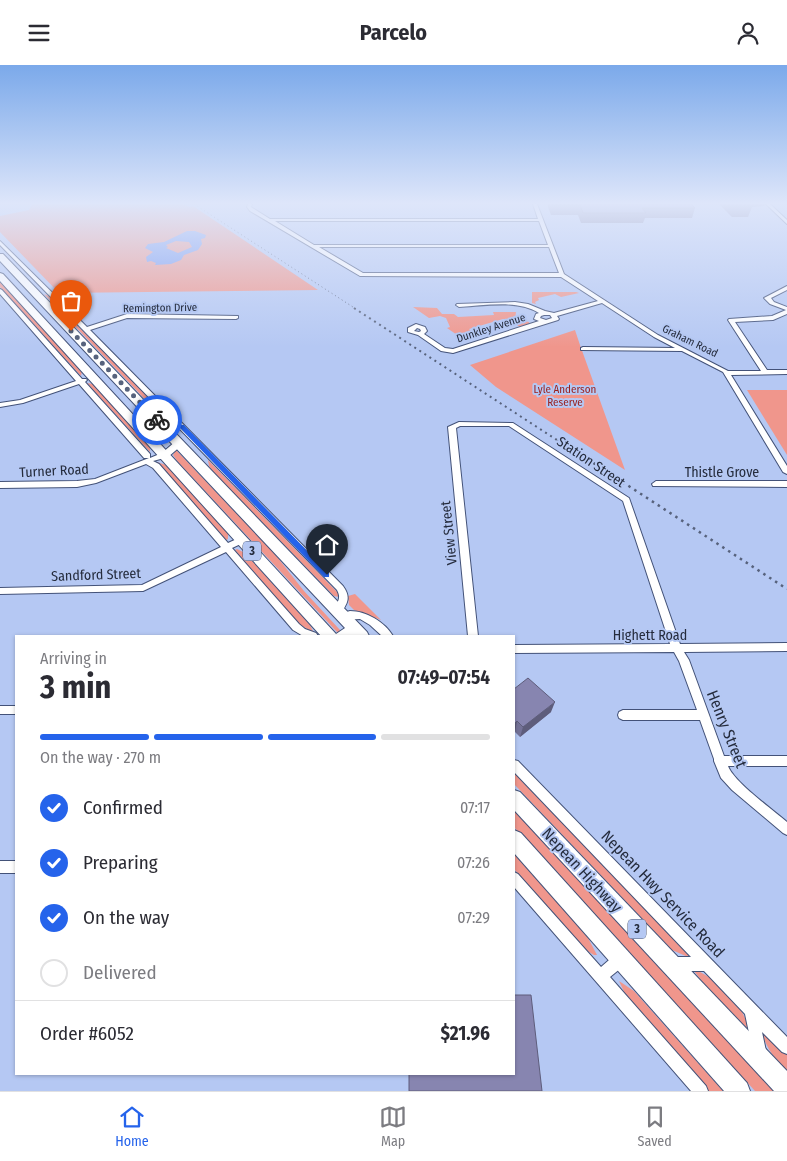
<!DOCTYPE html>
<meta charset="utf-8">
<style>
body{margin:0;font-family:"Fira Sans Condensed",sans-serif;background:#f7f7f7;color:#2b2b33;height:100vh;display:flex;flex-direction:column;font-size:19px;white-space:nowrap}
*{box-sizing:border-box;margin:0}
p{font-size:16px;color:#7c7c81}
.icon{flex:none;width:28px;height:28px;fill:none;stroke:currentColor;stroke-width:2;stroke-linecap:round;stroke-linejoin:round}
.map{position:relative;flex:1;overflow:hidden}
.panel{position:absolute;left:15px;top:570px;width:500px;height:440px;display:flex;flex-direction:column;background:#fff;border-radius:0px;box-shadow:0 1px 4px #0004}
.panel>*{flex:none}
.pin{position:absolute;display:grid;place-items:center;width:42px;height:42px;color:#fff;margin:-51px -21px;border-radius:50% 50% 50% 0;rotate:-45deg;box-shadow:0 0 5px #0007}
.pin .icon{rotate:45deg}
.courier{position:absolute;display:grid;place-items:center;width:50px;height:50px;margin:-25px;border:4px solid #2563eb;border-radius:50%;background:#fff;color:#222;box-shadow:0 1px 6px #0007}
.headline em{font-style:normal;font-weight:700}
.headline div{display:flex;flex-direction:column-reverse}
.headline{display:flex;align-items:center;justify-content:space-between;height:85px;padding:0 25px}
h1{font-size:32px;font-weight:700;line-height:38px}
.bar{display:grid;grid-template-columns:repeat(4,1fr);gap:8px 5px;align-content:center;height:60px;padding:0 25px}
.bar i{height:6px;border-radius:4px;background:#e1e1e2}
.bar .selected{background:#2563eb}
.bar p{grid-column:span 4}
.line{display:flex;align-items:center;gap:12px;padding:0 25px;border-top:1px solid #e1e1e2}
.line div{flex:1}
ol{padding:0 25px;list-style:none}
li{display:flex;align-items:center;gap:15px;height:55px}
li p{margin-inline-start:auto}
li .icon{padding:5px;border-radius:50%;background:#2563eb;color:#fff;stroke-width:4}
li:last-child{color:#7c7c81}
li i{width:28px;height:28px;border:2px solid #e1e1e2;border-radius:50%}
header{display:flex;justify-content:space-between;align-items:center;height:65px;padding:0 25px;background:#fff;font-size:22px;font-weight:700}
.tabs{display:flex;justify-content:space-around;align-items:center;height:70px;border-top:1px solid #e1e1e2;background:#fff;font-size:14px;color:#7c7c81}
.tabs a{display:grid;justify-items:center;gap:2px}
.tabs .selected{color:#2563eb}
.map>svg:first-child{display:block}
.green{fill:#f0968c}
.water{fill:#7798ee;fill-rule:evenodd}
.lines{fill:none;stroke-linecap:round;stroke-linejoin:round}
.minor-casing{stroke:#435278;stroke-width:2}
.highway-casing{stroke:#435278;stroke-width:2}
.minor{fill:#fff;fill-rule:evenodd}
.highway{fill:#fff;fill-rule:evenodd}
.rail-far2{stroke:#57627c;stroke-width:1;stroke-dasharray:1 3;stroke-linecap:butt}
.rail-far1{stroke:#57627c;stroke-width:2;stroke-dasharray:2 4;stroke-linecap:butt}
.rail{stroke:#57627c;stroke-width:2.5;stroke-dasharray:2.5 4.5;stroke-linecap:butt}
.wall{fill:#747297}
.shaded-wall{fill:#5e5d7b}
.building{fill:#8785b0;stroke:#5e5d7b}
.route{fill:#2563eb}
.done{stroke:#57637d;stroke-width:5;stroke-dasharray:0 9}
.labels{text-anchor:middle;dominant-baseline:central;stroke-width:4;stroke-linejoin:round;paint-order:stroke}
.far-street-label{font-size:11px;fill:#252c3d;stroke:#b5c8f3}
.far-park-label{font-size:11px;fill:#99211f;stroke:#b5c8f3}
.shield{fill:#b5c8f3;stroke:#505b74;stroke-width:1}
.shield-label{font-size:12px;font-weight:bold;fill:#252c3d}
.street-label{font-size:14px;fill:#252c3d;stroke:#b5c8f3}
.near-street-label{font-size:16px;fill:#252c3d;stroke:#b5c8f3}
</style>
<header><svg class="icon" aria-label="menu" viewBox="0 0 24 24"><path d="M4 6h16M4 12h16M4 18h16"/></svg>Parcelo<svg class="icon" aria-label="person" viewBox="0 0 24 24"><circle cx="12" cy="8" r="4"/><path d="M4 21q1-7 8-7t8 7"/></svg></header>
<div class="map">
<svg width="787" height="1026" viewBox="0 0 787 1026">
<rect width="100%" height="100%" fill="#b5c8f3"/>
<g class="green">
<polygon points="32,139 183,139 190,142 193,141 318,225 59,228 0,167 0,151 29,145"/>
<polygon points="0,217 82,306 81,311 0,222"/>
<polygon points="532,227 576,227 579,228 561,232 555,229 538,233 539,235 535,237 536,239 532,238"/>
<polygon points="44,229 49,231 163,348 177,359 165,355 161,351"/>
<polygon points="413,242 437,243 442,249 454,249 458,252 494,250 493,247 516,247 515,254 529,257 530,259 520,262 509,255 503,254 469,264 477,272 463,274 447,263 450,262 446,253 440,251 429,253"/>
<polygon points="575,265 580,280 625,405 496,322 470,300"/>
<polygon points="87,318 93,319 150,382 150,387"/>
<polygon points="747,325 787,325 787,390"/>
<polygon points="176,385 274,488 304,526 340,565 339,567 337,567 178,397 173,390"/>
<polygon points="208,395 338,528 339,532 334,531 214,408 209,401"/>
<polygon points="157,397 166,400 172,405 228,468 228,474 226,475 156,398"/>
<polygon points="237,484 245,488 310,560 314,568 299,559 235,485"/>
<polygon points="355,529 381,555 354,545 349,540 348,531"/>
<polygon points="514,708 689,888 691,892 688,892 672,885 514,719"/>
<polygon points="514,745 774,1026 755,1026 514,762"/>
<polygon points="514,789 587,871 597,890 594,890 584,884 514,804"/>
<path d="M696 905C717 914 745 942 749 965L707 923 694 906Z"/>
<polygon points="619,916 634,926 723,1026 708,1026 628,935"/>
<path d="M761 964 787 990V1007C775 994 765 982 761 964Z"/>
</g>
<path class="water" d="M187 166H195L206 170 205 173 201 174 202 179 198 185 184 190 181 195 171 199 155 200 156 198 151 196 147 197 146 192 153 187 145 183 148 179 164 177ZM176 176 189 177 192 182 178 188 166 183 168 182 166 180Z"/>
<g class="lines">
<g class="minor-casing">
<g id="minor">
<path d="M248 139H252L251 142 270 154H538L533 139H537L564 209 658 270 728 306H761L728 255 729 254 772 251 786 245 770 239 764 233 787 221V225L771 233 774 237 787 242V249L773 255 735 257 767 305H787V309L731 310 787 401V409L783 407 723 307 682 286 581 285V283L583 282 675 283 654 272 602 238 557 251 559 254 558 255 453 288 441 286 418 270 408 267V263L416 259 425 262 427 266 424 269 445 283 453 284 539 256 534 254 536 249 539 248C516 234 484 241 459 242L456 240 457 239 515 237 528 239 545 246 554 248 598 236 561 212 360 211 250 146 247 142ZM275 156H539L548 180H314ZM319 182H549L559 208H363ZM544 250H550L552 253 546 255 540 253 541 251ZM417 263 420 264 421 266 419 267 414 266Z"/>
<polygon points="766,139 770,139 787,155 787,159"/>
<path d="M0 176 87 262 127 249 238 251V253L236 254 127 253 90 265 343 521C351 532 348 538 340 549H334L332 546C337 538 342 534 337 525L0 180Z"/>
<polygon points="0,224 2,225 82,314 86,314 87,315 85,317 150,389 150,393 162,388 176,376 182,376 182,380 168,392 153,396 159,399 228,478 239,473 245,473 246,475 245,477 232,483 299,559 305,564 316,568 318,571 303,571 293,565 226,487 143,526 0,529 0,523 142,520 221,482 153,403 146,399 96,418 77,422 0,423 0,417 77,416 95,414 149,393 144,393 79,319 23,338 0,342 0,338 20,335 76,316 0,229"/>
<path d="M459 357 513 358 629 433 680 579 787 578V586L684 587 689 595 724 691H787V701H728C734 717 772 744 787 757V770L783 768 732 725 721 713 714 696V694L700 655H623L619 653 618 650 619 647 623 645H697L679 596 674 587 514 588V580L670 579 623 436 509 361H460L456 363 478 571H468L448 362Z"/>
<polygon points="656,416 787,416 787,422 653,421 652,419"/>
<path d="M350 546C366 546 385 557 393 571H382L370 560 360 554 340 555 338 552 340 549Z"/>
<rect x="0" y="641" width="16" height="8"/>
<polygon points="514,695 518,696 787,972 787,989 782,987 762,967 766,986 764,991 759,993 754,991 745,949 704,906 673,906 668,904 666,899 668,894 673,892 691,892 514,707"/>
<rect x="0" y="796" width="16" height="12"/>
<polygon points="514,807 518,809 601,902 616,889 621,887 626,889 628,894 626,899 610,912 706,1021 708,1026 691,1026 514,822"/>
</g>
</g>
<g class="highway-casing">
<g id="highway">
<polygon points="0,189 3,189 367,567 369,571 321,571 0,216 0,208 3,209 336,569 345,563 0,196"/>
<polygon points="514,725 520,727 787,1006 787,1026 774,1026 514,745"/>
<polygon points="514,765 521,768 747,1018 750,1026 724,1026 514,788"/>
</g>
</g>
<use href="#minor" class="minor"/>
<use href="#highway" class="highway"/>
<polyline class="rail-far2" points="194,139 356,244"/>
<polyline class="rail-far1" points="354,243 560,377"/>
<polyline class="rail" points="558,375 787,524"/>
</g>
<g class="wall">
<polygon points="548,139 691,139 695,143 692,153 645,153 643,158 581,158 578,150 551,150 548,142"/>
<polygon points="719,139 765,139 764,141 752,142 748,152 732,152"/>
<polygon points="514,624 551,647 520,672 515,667"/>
</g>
<g class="shaded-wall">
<polygon points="555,637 551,647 520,672 523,662"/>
<polygon points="517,656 515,667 514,667 514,659"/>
</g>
<g class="building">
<polygon points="552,139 691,139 695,143 642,143 646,148 583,148 580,140 552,140"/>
<polygon points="528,613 555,637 523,662 517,656 514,659 514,624"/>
<polygon points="514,930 531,930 542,1026 409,1026 409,1009 514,1009"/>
</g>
<linearGradient id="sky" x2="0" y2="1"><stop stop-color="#7ba9ea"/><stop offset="0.49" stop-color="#dee6fa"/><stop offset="1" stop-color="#dee6fa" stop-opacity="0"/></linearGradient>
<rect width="787" height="282" fill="url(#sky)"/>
<polygon class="route" points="155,354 159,354 163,358 184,360 329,508 329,512 324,512 180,363 159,361 154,355"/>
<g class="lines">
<polyline class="done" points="71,266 157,355"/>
</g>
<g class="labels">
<g class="far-street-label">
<text transform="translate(160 243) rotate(-1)">Remington Drive</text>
<text transform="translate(491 263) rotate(-18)">Dunkley Avenue</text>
<text transform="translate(690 276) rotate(26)">Graham Road</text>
</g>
<g class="far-park-label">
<text x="565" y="324">Lyle Anderson<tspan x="565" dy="13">Reserve</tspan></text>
</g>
<g class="shield">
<rect x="243" y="476.5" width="18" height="19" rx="4"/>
<rect x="628" y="854.5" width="18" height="19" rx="4"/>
</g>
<g class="shield-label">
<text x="252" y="486">3</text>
<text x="637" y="864">3</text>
</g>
<g class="street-label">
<text transform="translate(591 397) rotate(34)">Station Street</text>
<text transform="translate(54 406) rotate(-3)">Turner Road</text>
<text x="722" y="407">Thistle Grove</text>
<text transform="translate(449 468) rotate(-96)">View Street</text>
<text transform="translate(96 510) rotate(-2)">Sandford Street</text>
<text x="650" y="570">Highett Road</text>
</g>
<g class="near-street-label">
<text transform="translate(727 664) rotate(68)">Henry Street</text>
<text transform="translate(582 805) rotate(47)">Nepean Highway</text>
<text transform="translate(663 829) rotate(46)">Nepean Hwy Service Road</text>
</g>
</g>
</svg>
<div class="pin" style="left:71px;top:266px;background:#ea580c"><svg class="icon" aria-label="bag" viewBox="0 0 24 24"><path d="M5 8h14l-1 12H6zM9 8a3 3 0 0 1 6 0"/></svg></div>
<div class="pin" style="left:327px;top:510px;background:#1f2937"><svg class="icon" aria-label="home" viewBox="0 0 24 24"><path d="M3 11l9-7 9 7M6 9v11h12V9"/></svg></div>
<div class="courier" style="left:157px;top:355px"><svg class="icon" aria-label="bike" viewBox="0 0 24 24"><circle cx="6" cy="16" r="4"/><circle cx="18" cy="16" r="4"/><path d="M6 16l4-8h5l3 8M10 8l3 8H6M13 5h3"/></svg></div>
<section class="panel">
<div class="headline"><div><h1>3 min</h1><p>Arriving in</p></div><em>07:49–07:54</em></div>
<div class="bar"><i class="selected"></i><i class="selected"></i><i class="selected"></i><i></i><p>On the way · 270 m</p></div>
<ol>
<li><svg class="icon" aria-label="check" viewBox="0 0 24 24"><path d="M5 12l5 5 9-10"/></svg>Confirmed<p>07:17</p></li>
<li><svg class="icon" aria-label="check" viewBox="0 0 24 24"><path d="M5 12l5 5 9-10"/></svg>Preparing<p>07:26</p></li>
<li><svg class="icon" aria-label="check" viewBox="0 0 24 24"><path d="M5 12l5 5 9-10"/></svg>On the way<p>07:29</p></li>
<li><i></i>Delivered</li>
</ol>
<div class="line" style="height:65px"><div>Order #6052</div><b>$21.96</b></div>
</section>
</div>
<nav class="tabs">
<a class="selected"><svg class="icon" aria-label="home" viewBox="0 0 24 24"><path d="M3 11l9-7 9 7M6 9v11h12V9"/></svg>Home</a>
<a><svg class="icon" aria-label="map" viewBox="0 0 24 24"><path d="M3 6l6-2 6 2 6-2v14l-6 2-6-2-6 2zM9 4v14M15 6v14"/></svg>Map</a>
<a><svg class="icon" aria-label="saved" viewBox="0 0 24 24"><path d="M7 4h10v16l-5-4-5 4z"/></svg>Saved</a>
</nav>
